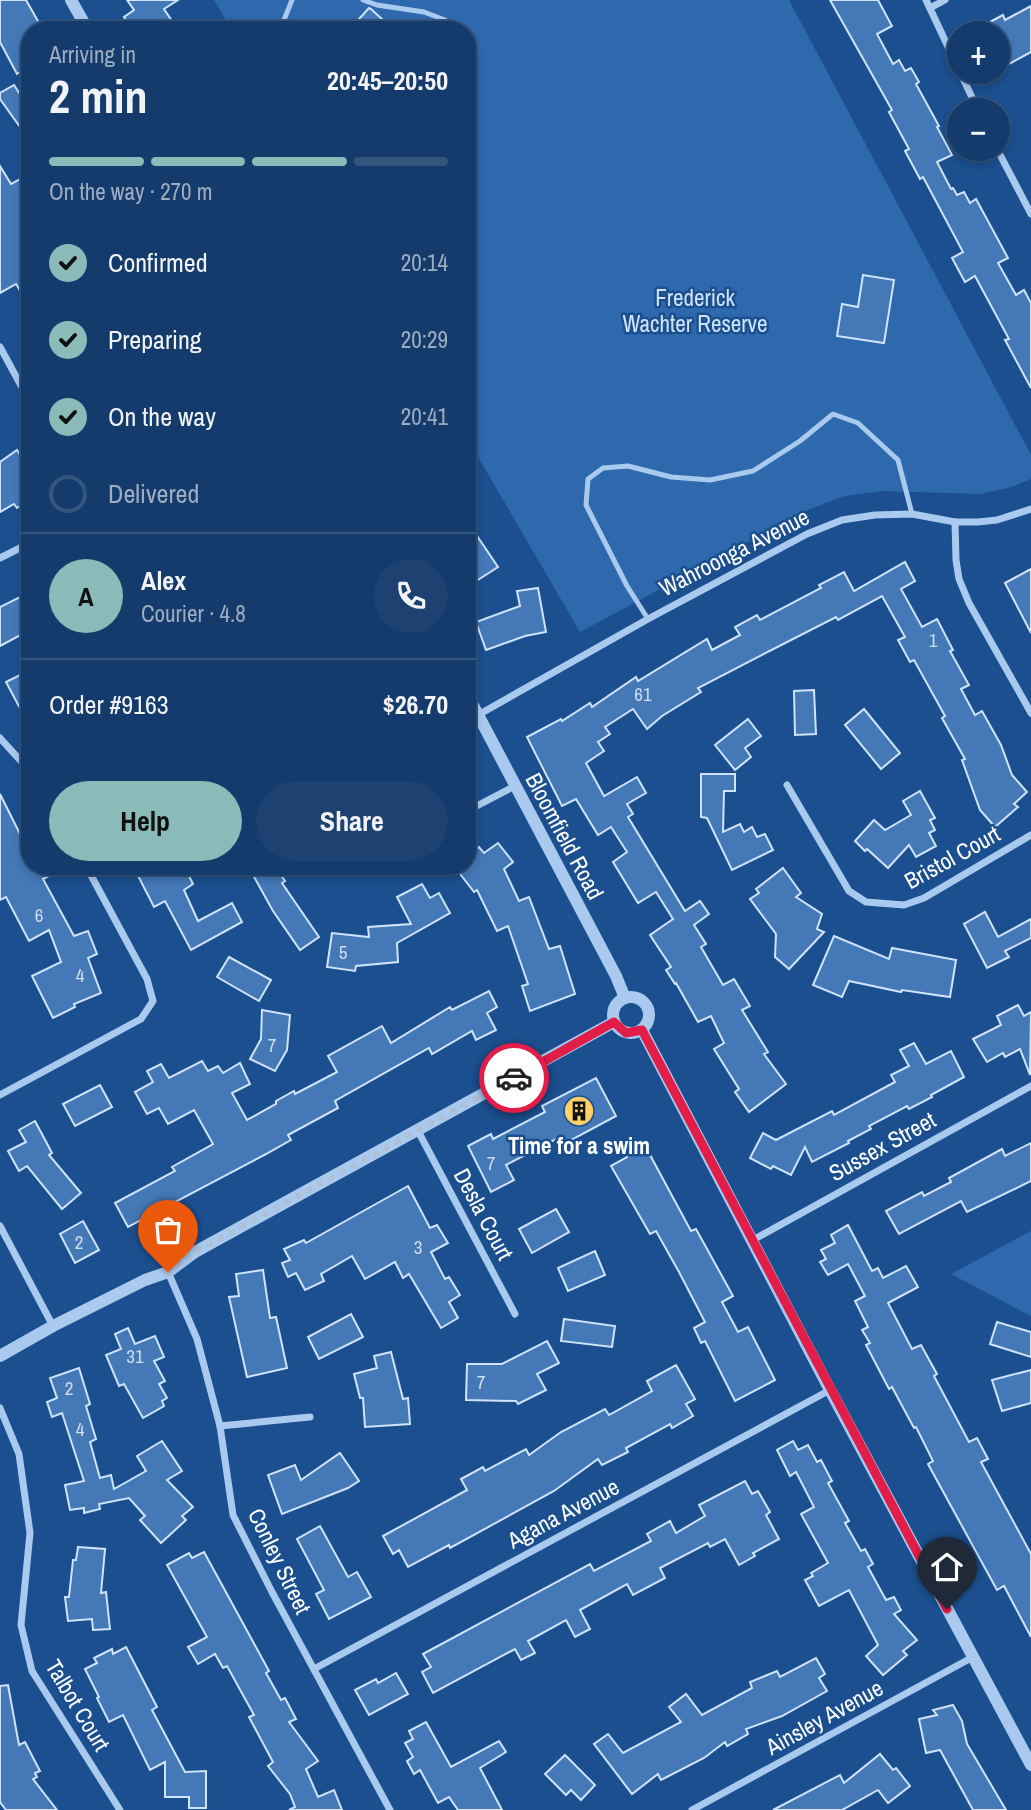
<!DOCTYPE html>
<meta charset="utf-8">
<style>
body{margin:0;font-family:"Archivo Narrow",sans-serif;background:#1d4271;color:#f1f3f6;height:100vh;display:flex;flex-direction:column;font-size:26px;white-space:nowrap}
*{box-sizing:border-box;margin:0}
p{font-size:23px;color:#9dadc1}
.icon{flex:none;width:38px;height:38px;fill:none;stroke:currentColor;stroke-width:2;stroke-linecap:round;stroke-linejoin:round}
.map{position:relative;flex:1;overflow:hidden}
.side{position:absolute;left:21px;top:21px;width:455px;height:854px;display:flex;flex-direction:column;background:#143b6b;border-radius:28px;box-shadow:0 4px 10px #0003,0 0 0 2px #33557e}
.side>*{flex:none}
.buttons{position:absolute;left:947px;top:21px;display:grid;gap:14px}
.buttons a{display:grid;place-items:center;width:63px;height:63px;border-radius:50%;background:#143b6b;box-shadow:0 4px 10px #0003,0 0 0 2px #33557e;font-size:35px}
.pin{position:absolute;display:grid;place-items:center;width:60px;height:60px;color:#fff;margin:-72px -30px;border-radius:50% 50% 50% 0;rotate:-45deg;box-shadow:0 0 7px #0007}
.pin .icon{rotate:45deg}
.courier{position:absolute;display:grid;place-items:center;width:70px;height:70px;margin:-35px;border:5px solid #e11d48;border-radius:50%;background:#fff;color:#222;box-shadow:0 2px 9px #0007}
.overview em{font-style:normal;font-weight:700}
.overview div{display:flex;flex-direction:column-reverse}
.overview{display:flex;align-items:center;justify-content:space-between;height:119px;padding:0 28px}
h1{font-size:46px;font-weight:700;line-height:52px}
.bar{display:grid;grid-template-columns:repeat(4,1fr);gap:10px 7px;align-content:center;height:84px;padding:0 28px}
.bar i{height:9px;border-radius:5px;background:#33557e}
.bar .active{background:#8bbbb9}
.bar p{grid-column:span 4}
.line{display:flex;align-items:center;gap:18px;padding:0 28px;border-top:2px solid #33557e}
.line div{flex:1}
.round{display:grid;place-items:center;flex:none;width:74px;height:74px;border-radius:37px;background:#1d4271}
ol{padding:0 28px;list-style:none}
li{display:flex;align-items:center;gap:21px;height:77px}
li p{margin-inline-start:auto}
li .icon{padding:7px;border-radius:50%;background:#8bbbb9;color:#111;stroke-width:4}
li:last-child{color:#9dadc1}
li i{width:38px;height:38px;border:4px solid #33557e;border-radius:50%}
.primary-button{display:flex;gap:14px;margin-top:auto;padding:14px 28px}
.primary-button a{flex:1;height:80px;border-radius:42px;background:#8bbbb9;color:#111;font-size:28px;font-weight:700;line-height:80px;text-align:center}
.primary-button a+a{background:#1d4271;color:#f1f3f6}
.map>svg:first-child{display:block}
.green{fill:#2e69ad}
.building{fill:#4478b7;stroke:#cfe3fa;stroke-width:2}
.lines{fill:none;stroke-linecap:round;stroke-linejoin:round}
.service{stroke:#a9c9ee;stroke-width:5}
.minor{stroke:#a9c9ee;stroke-width:7}
.tertiary{stroke:#a9c9ee;stroke-width:12}
.done{stroke:#afc1d8;stroke-width:7;stroke-dasharray:0 12.6}
.route{stroke:#e11d48;stroke-width:9}
.labels{text-anchor:middle;dominant-baseline:central;stroke-width:5;stroke-linejoin:round;paint-order:stroke}
.number-label{font-size:19px;fill:#d0dded}
.park-label{font-size:23px;fill:#cfe3fa;stroke:#1b4f8f}
.street-label{font-size:23px;fill:#fff;stroke:#1b4f8f}
.poi-label{font-size:23px;font-weight:bold;fill:#fff;stroke:#1b4f8f}
</style>
<div class="map">
<svg width="1031" height="1810" viewBox="0 0 1031 1810">
<rect width="100%" height="100%" fill="#1b4f8f"/>
<g class="green">
<polygon points="214,0 789,0 1031,455 1031,479 1012,487 980,494 882,491 844,496 808,510 580,632 467,438 467,30 232,30"/>
<polygon points="1031,1231 1031,1316 951,1274"/>
</g>
<g class="building">
<polygon points="0,0 26,0 43,30 30,30 30,67 17,74 0,42"/>
<polygon points="127,0 178,0 164,9 178,30 133,30 124,17 134,10"/>
<polygon points="830,0 878,0 892,26 877,34 893,64 899,60 905,71 911,68 919,82 916,84 939,126 937,127 952,155 937,162 951,189 953,188 957,195 964,192 970,203 976,199 1008,258 998,263 1016,295 1024,290 1031,303 1031,388 1005,340 1009,339 975,276 965,282 952,258 963,252 923,177 920,179 905,151 909,149 889,112 892,110"/>
<polygon points="1031,6 1031,52 998,70 998,33 969,33 1003,15 1005,20"/>
<polygon points="369,8 371,9 394,30 349,30"/>
<polygon points="14,85 30,110 30,141 0,99 0,93"/>
<polygon points="0,166 11,184 30,174 30,307 16,284 0,293"/>
<polygon points="863,275 894,280 884,343 837,336 842,304 858,307"/>
<polygon points="17,450 30,470 20,477 30,493 30,499 17,508 14,504 0,512 0,462"/>
<polygon points="467,521 498,567 467,587"/>
<polygon points="905,562 915,581 901,589 922,627 937,619 953,650 950,651 969,685 961,689 975,715 982,711 1001,745 1012,775 1027,792 1014,804 1018,807 995,827 980,810 962,760 965,759 942,718 945,716 914,660 910,662 898,640 905,637 882,596 838,620 836,617 793,639 698,688 701,692 662,716 647,729 633,709 605,727 610,734 598,742 604,751 586,763 604,796 637,777 646,793 627,804 633,814 628,817 685,911 700,901 709,914 694,925 706,944 701,947 723,985 734,979 750,1006 742,1010 768,1052 764,1054 786,1084 749,1112 735,1092 739,1089 714,1049 724,1043 711,1016 698,1022 676,983 675,984 666,970 671,967 650,935 673,919 656,892 638,903 613,862 627,852 611,827 598,835 576,799 562,806 527,737 561,719 562,721 590,703 592,707 636,677 638,681 707,639 712,650 740,635 735,627 757,615 760,620 821,588 819,585 844,572 854,591"/>
<polygon points="1031,569 1031,633 1005,583"/>
<polygon points="538,588 546,632 525,636 486,650 476,622 520,606 517,591"/>
<polygon points="30,592 30,630 0,646 0,607"/>
<polygon points="30,670 30,727 6,682"/>
<polygon points="814,690 816,734 795,735 794,691"/>
<polygon points="864,709 900,753 881,769 845,725"/>
<polygon points="748,719 761,736 745,748 751,757 735,770 715,745"/>
<polygon points="701,774 735,774 735,791 724,791 723,832 740,824 744,832 752,827 757,837 765,834 773,850 732,870 707,818 701,817"/>
<polygon points="920,791 935,818 930,820 935,830 929,833 936,846 916,857 909,845 888,868 867,849 865,851 855,841 874,820 885,830 911,815 903,801"/>
<polygon points="0,794 30,854 30,866 68,866 43,879 74,936 88,931 97,954 88,958 101,993 74,1004 75,1007 53,1018 32,976 61,962 49,930 29,941 6,897 0,900"/>
<polygon points="498,843 513,862 504,869 519,901 529,897 549,949 560,946 575,994 530,1011 522,986 528,984 508,926 497,931 477,890 474,892 454,866 467,866 467,856 479,847 484,853"/>
<polygon points="133,866 184,866 193,884 184,890 198,921 232,903 242,922 191,950 165,901 154,907"/>
<polygon points="248,866 275,866 285,881 282,883 319,937 300,950 273,911"/>
<polygon points="783,868 801,893 796,897 822,914 817,929 824,932 789,969 775,957 776,934 750,899 759,893 756,889"/>
<polygon points="422,884 430,898 439,893 450,913 397,943 398,962 356,966 355,971 327,967 332,933 369,937 368,927 411,924 397,897"/>
<polygon points="985,912 998,937 1031,919 1031,938 1005,951 1009,957 987,968 964,924"/>
<polygon points="834,936 889,959 892,948 956,960 950,997 902,990 901,992 849,981 842,997 813,985"/>
<polygon points="229,957 271,980 259,1001 217,977"/>
<polygon points="489,991 497,1007 487,1013 496,1030 476,1040 472,1031 432,1054 429,1048 335,1101 338,1108 288,1135 291,1140 266,1154 128,1227 115,1203 175,1171 172,1167 213,1144 194,1110 168,1124 159,1108 147,1114 135,1092 153,1082 147,1071 161,1064 169,1078 202,1061 208,1071 218,1066 223,1073 240,1063 250,1084 232,1093 247,1120 276,1104 276,1101 294,1091 295,1094 337,1072 328,1056 382,1026 391,1043 450,1007 452,1010"/>
<polygon points="1018,1005 1024,1016 1031,1012 1030,1075 1020,1049 1005,1057 1003,1053 987,1062 973,1039 1001,1025 997,1016"/>
<polygon points="262,1010 290,1015 287,1050 275,1071 250,1059 261,1039"/>
<polygon points="914,1043 926,1064 951,1051 964,1077 931,1095 932,1097 909,1109 907,1106 869,1126 871,1129 848,1141 849,1143 812,1162 805,1147 791,1175 773,1166 771,1169 750,1158 763,1133 776,1140 832,1111 834,1115 895,1082 891,1075 909,1066 900,1050"/>
<polygon points="596,1078 616,1116 562,1145 558,1138 506,1165 514,1180 491,1192 468,1146 491,1134 493,1139 545,1112 542,1106"/>
<polygon points="100,1085 112,1107 75,1126 63,1104"/>
<polygon points="35,1121 52,1153 49,1155 81,1193 62,1209 27,1166 19,1171 8,1151 26,1142 19,1130"/>
<polygon points="642,1140 691,1231 696,1229 733,1296 722,1302 738,1332 748,1327 775,1380 735,1401 705,1341 701,1343 694,1328 705,1322 679,1272 656,1231 650,1234 611,1166 627,1157 623,1149"/>
<polygon points="1031,1143 1031,1181 967,1212 961,1201 899,1234 886,1211 922,1192 924,1196 951,1182 949,1178 1002,1149 1005,1156"/>
<polygon points="408,1186 430,1228 437,1225 448,1243 431,1252 445,1279 449,1277 460,1295 449,1302 458,1318 441,1328 409,1274 403,1278 395,1262 365,1279 352,1256 321,1274 324,1281 305,1290 296,1273 288,1277 282,1263 290,1260 284,1249 304,1240 306,1243"/>
<polygon points="556,1209 569,1232 532,1253 519,1229"/>
<polygon points="83,1221 99,1250 75,1263 60,1234"/>
<polygon points="848,1225 872,1271 878,1268 883,1278 906,1266 918,1287 888,1303 912,1349 921,1345 937,1374 934,1376 969,1442 977,1438 988,1459 981,1462 1031,1554 1031,1637 1004,1586 997,1590 928,1464 933,1461 916,1427 914,1428 892,1387 889,1389 866,1345 870,1343 862,1330 868,1327 855,1301 865,1296 848,1264 828,1275 820,1262 826,1259 821,1250 835,1243 831,1235"/>
<polygon points="595,1251 605,1275 568,1291 558,1268"/>
<polygon points="263,1270 270,1318 276,1317 287,1368 247,1377 229,1297 239,1296 236,1274"/>
<polygon points="351,1314 363,1337 319,1359 308,1337"/>
<polygon points="564,1319 615,1326 612,1347 561,1341"/>
<polygon points="997,1322 1031,1332 1031,1357 990,1344"/>
<polygon points="128,1328 135,1344 155,1336 164,1357 154,1361 165,1381 159,1384 167,1398 162,1401 164,1406 143,1418 124,1384 119,1386 106,1355 121,1349 115,1334"/>
<polygon points="547,1341 559,1363 537,1374 546,1390 518,1404 516,1401 466,1400 467,1364 502,1364"/>
<polygon points="391,1352 403,1399 408,1398 410,1424 365,1427 363,1398 360,1398 354,1374 377,1368 374,1356"/>
<polygon points="676,1365 695,1399 686,1404 693,1416 672,1428 670,1424 626,1448 628,1452 602,1465 598,1459 554,1491 450,1548 449,1545 408,1567 399,1550 393,1554 383,1536 467,1490 461,1479 483,1467 485,1471 526,1449 529,1455 561,1432 605,1409 609,1415 652,1391 647,1381"/>
<polygon points="79,1368 90,1404 86,1406 96,1439 90,1442 100,1478 111,1475 114,1489 146,1471 137,1456 162,1441 182,1471 167,1480 193,1507 182,1516 186,1520 161,1543 140,1520 145,1516 129,1498 99,1504 100,1509 84,1513 84,1508 70,1510 65,1485 84,1481 62,1413 52,1417 47,1402 57,1398 50,1378"/>
<polygon points="1031,1370 1031,1403 1002,1411 992,1380"/>
<polygon points="793,1441 798,1450 808,1445 817,1462 821,1460 832,1481 828,1483 849,1521 845,1523 861,1551 865,1549 873,1564 868,1567 886,1600 894,1597 901,1610 894,1614 917,1640 903,1651 907,1655 883,1675 866,1656 878,1645 849,1590 819,1606 805,1580 813,1576 811,1573 828,1563 801,1514 814,1507 796,1472 790,1476 777,1450"/>
<polygon points="340,1453 359,1481 348,1488 282,1514 268,1475 295,1465 301,1480"/>
<polygon points="745,1481 752,1494 758,1491 770,1512 766,1515 779,1539 753,1553 755,1556 739,1565 725,1539 710,1547 708,1543 660,1568 665,1578 633,1595 627,1584 580,1610 590,1629 575,1637 566,1620 528,1641 535,1653 521,1660 515,1649 433,1693 422,1672 431,1667 423,1654 590,1564 594,1571 651,1541 647,1534 670,1521 676,1533 705,1516 699,1505"/>
<polygon points="320,1526 348,1577 357,1572 371,1597 329,1619 316,1594 324,1590 297,1539"/>
<polygon points="78,1547 105,1549 101,1593 106,1592 110,1629 93,1630 92,1619 68,1621 65,1597 69,1597 73,1560 76,1560"/>
<polygon points="204,1552 269,1671 266,1673 281,1700 285,1698 296,1719 289,1722 318,1761 306,1769 318,1797 334,1790 342,1810 289,1810 295,1807 290,1794 268,1766 273,1762 249,1717 254,1715 227,1666 223,1668 215,1654 198,1664 188,1647 207,1637 167,1565 189,1553 192,1558"/>
<polygon points="126,1647 157,1707 152,1710 185,1772 206,1771 206,1808 189,1808 189,1797 165,1797 165,1762 150,1770 123,1715 109,1722 97,1698 99,1697 85,1669 97,1663 94,1658 112,1649 113,1654"/>
<polygon points="816,1658 825,1674 819,1678 827,1691 782,1716 746,1729 748,1734 727,1746 725,1742 704,1758 661,1780 658,1774 632,1794 594,1744 608,1734 623,1753 681,1722 669,1707 686,1694 702,1715 752,1688 750,1682 777,1671 780,1677"/>
<polygon points="396,1673 408,1694 369,1715 355,1690 376,1679 378,1683"/>
<polygon points="8,1685 19,1745 25,1742 40,1771 35,1773 37,1777 33,1779 57,1810 6,1810 0,1802 0,1686"/>
<polygon points="953,1705 962,1721 967,1744 1006,1810 973,1810 940,1750 926,1753 919,1719 937,1715 933,1710"/>
<polygon points="426,1722 451,1767 499,1741 506,1752 480,1768 502,1810 458,1810 449,1797 438,1803 420,1770 414,1774 407,1761 413,1757 405,1743 413,1739 409,1731"/>
<polygon points="880,1754 893,1770 896,1768 910,1786 888,1803 878,1790 842,1810 773,1810 840,1775 844,1783"/>
<polygon points="565,1755 595,1785 581,1800 571,1790 566,1795 545,1774"/>
</g>
<g class="lines">
<g class="service">
<polyline points="363,0 377,5 424,12 445,20 449,30"/>
<polyline points="280,30 292,0"/>
<polyline points="648,619 627,586 586,505 588,479 603,468 628,466 671,477 710,480 753,471 800,441 833,414 858,423 898,460 912,514"/>
</g>
<g class="minor">
<polyline points="926,0 959,70"/>
<polyline points="930,8 945,0"/>
<polyline points="960,72 978,110"/>
<polyline points="997,149 1031,214"/>
<polyline points="0,347 30,402"/>
<polyline points="955,522 956,560 959,579 969,603 1031,713"/>
<polyline points="0,558 30,543"/>
<polyline points="478,715 648,619 807,534 842,520 875,515 912,514 955,522 978,522 997,520 1031,509"/>
<polyline points="0,738 30,771"/>
<polyline points="787,785 849,891 866,902 904,905 924,898 1031,835"/>
<polyline points="467,811 515,786"/>
<polyline points="332,866 354,870 361,866"/>
<polyline points="0,1095 141,1019 153,1001 147,979 86,866"/>
<polyline points="418,1131 515,1314"/>
<polyline points="0,1226 53,1326"/>
<polyline points="751,1241 1031,1086"/>
<polyline points="168,1272 197,1339 220,1426 233,1515 272,1592 390,1810"/>
<polyline points="0,1408 19,1454 30,1533 21,1625 32,1671 120,1810"/>
<polyline points="220,1426 310,1417"/>
<polyline points="314,1669 830,1390"/>
<polyline points="692,1810 973,1657"/>
</g>
<g class="tertiary">
<polyline points="71,0 88,30"/>
<polyline points="467,694 616,976 625,998"/>
<circle cx="631" cy="1015" r="18"/>
<polyline points="642,1030 830,1390 1031,1765"/>
<polyline points="0,1356 53,1326 145,1280 168,1272 195,1252 614,1022"/>
</g>
</g>
<g class="lines">
<polyline class="done" points="168,1272 195,1252 514,1078"/>
<polyline class="route" points="514,1078 614,1022 626,1033 642,1030 947,1609"/>
</g>
<defs>
<g id="building-disc" transform="scale(1.575)"><circle r="9.5" fill="#ffd166" stroke="#1b4f8f"/><path d="M-4-6H4V6H1V3H-1V6H-4ZM-2.5-4.3h1.7v1.8h-1.7ZM.8-4.3h1.7v1.8H.8ZM-2.5-1h1.7V.8h-1.7ZM.8-1h1.7V.8H.8Z" fill="#111"/></g>
</defs>
<g fill-rule="evenodd">
<use href="#building-disc" x="579" y="1111"/>
</g>
<g class="labels">
<g class="number-label">
<text x="933" y="640">1</text>
<text x="643" y="694">61</text>
<text x="39" y="915">6</text>
<text x="343" y="952">5</text>
<text x="80" y="975">4</text>
<text x="272" y="1045">7</text>
<text x="491" y="1163">7</text>
<text x="79" y="1242">2</text>
<text x="418" y="1247">3</text>
<text x="135" y="1356">31</text>
<text x="481" y="1382">7</text>
<text x="69" y="1388">2</text>
<text x="80" y="1429">4</text>
</g>
<g class="park-label">
<text x="695" y="297">Frederick<tspan x="695" dy="26">Wachter Reserve</tspan></text>
</g>
<g class="street-label">
<text transform="translate(734 552) rotate(-27)">Wahroonga Avenue</text>
<text transform="translate(565 836) rotate(62)">Bloomfield Road</text>
<text transform="translate(952 857) rotate(-29)">Bristol Court</text>
<text transform="translate(882 1146) rotate(-29)">Sussex Street</text>
<text transform="translate(484 1214) rotate(62)">Desla Court</text>
<text transform="translate(563 1513) rotate(-28)">Agana Avenue</text>
<text transform="translate(280 1561) rotate(64)">Conley Street</text>
<text transform="translate(78 1705) rotate(59)">Talbot Court</text>
<text transform="translate(824 1717) rotate(-29)">Ainsley Avenue</text>
</g>
<g class="poi-label">
<text x="579" y="1145">Time for a swim</text>
</g>
</g>
</svg>
<div class="buttons">
<a>+</a>
<a>−</a>
</div>
<div class="pin" style="left:168px;top:1272px;background:#ea580c"><svg class="icon" aria-label="bag" viewBox="0 0 24 24"><path d="M5 8h14l-1 12H6zM9 8a3 3 0 0 1 6 0"/></svg></div>
<div class="pin" style="left:947px;top:1609px;background:#1f2937"><svg class="icon" aria-label="home" viewBox="0 0 24 24"><path d="M3 11l9-7 9 7M6 9v11h12V9"/></svg></div>
<div class="courier" style="left:514px;top:1078px"><svg class="icon" aria-label="car" viewBox="0 0 24 24"><path d="M5 17H2v-5l4-1 3-4h7l3 4 3 1v5h-3M9 17h6M6 11h13"/><circle cx="7" cy="17" r="2"/><circle cx="17" cy="17" r="2"/></svg></div>
<section class="side">
<div class="overview"><div><h1>2 min</h1><p>Arriving in</p></div><em>20:45–20:50</em></div>
<div class="bar"><i class="active"></i><i class="active"></i><i class="active"></i><i></i><p>On the way · 270 m</p></div>
<ol>
<li><svg class="icon" aria-label="check" viewBox="0 0 24 24"><path d="M5 12l5 5 9-10"/></svg>Confirmed<p>20:14</p></li>
<li><svg class="icon" aria-label="check" viewBox="0 0 24 24"><path d="M5 12l5 5 9-10"/></svg>Preparing<p>20:29</p></li>
<li><svg class="icon" aria-label="check" viewBox="0 0 24 24"><path d="M5 12l5 5 9-10"/></svg>On the way<p>20:41</p></li>
<li><i></i>Delivered</li>
</ol>
<div class="line" style="height:126px"><b class="round" style="background:#8bbbb9;color:#111">A</b><div><b>Alex</b><p>Courier · 4.8</p></div><a class="round"><svg class="icon" aria-label="phone" viewBox="0 0 24 24"><path d="M5 4h4l2 5-3 2q2 4 5 5l2-3 5 2v4C11 20 4 13 5 4z"/></svg></a></div>
<div class="line" style="height:91px"><div>Order #9163</div><b>$26.70</b></div>
<div class="primary-button"><a>Help</a><a>Share</a></div>
</section>
</div>
